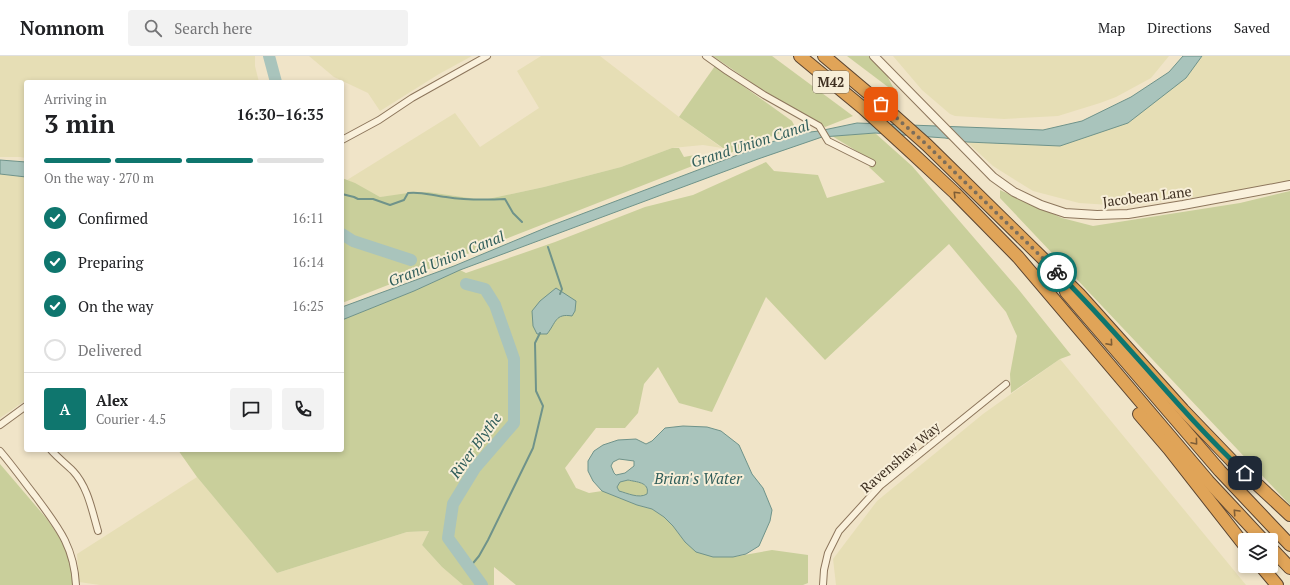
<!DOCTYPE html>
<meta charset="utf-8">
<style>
body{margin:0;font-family:"PT Serif",serif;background:#f2f2f2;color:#202124;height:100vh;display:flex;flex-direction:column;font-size:15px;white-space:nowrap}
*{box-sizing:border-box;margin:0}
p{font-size:13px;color:#757577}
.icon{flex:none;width:22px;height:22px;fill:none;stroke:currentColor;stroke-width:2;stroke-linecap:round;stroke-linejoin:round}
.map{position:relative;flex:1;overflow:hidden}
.sheet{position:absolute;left:24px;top:24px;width:320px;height:372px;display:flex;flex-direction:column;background:#fff;border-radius:4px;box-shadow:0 2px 6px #0003}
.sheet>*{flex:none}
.buttons{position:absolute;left:1238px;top:477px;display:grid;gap:8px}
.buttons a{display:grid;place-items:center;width:40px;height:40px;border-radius:4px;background:#fff;box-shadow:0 2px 6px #0003;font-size:20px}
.pin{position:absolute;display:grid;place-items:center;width:34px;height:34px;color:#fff;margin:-17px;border-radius:8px;box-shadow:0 2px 6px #0006}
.courier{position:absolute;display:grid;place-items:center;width:40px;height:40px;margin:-20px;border:3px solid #0f766e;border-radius:50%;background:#fff;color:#222;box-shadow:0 1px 5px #0007}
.headline em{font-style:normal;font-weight:700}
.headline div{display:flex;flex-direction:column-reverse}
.headline{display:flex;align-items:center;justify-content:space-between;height:68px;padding:0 20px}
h1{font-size:26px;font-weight:700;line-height:30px}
.bar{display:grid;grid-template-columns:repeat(4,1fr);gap:6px 4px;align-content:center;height:48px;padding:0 20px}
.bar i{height:5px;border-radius:3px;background:#e0e0e0}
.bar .selected{background:#0f766e}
.bar p{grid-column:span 4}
.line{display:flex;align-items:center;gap:10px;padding:0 20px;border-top:1px solid #e0e0e0}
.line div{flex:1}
.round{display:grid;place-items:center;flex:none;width:42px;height:42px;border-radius:4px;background:#f2f2f2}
ol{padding:0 20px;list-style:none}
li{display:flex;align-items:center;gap:12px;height:44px}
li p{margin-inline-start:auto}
li .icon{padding:4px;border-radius:50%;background:#0f766e;color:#fff;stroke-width:4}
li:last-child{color:#757577}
li i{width:22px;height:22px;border:2px solid #e0e0e0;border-radius:50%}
header{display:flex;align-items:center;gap:24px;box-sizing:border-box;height:56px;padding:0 20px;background:#fff;border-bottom:1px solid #e0e0e0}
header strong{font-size:19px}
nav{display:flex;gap:22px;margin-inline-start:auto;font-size:14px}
.search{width:280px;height:36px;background:#f2f2f2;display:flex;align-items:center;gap:10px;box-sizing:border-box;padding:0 14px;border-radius:4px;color:#757577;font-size:15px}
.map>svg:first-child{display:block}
.farmland{fill:#e6deb5}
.green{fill:#c9cf9b}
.water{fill:#a9c4bc;stroke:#6f938a;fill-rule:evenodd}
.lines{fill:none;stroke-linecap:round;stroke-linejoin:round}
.stream{stroke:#6f938a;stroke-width:2}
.river{stroke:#a9c4bc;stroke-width:12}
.minor-casing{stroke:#8d765c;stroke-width:8}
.tertiary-casing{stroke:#8d765c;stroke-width:10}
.motorway-casing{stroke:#5b4430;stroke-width:14}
.minor{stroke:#faf1dc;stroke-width:6}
.tertiary{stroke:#faf1dc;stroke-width:8}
.motorway{stroke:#e0a458;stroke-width:12}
.oneway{stroke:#7e5d36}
.done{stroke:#7c6e5b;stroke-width:4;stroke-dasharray:0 7.2}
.route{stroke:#0f766e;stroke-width:5}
.labels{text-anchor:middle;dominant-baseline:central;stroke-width:4;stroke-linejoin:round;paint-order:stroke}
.shield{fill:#f7eed8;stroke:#756857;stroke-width:1}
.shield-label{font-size:13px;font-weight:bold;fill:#3d2e20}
.street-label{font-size:14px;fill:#3d2e20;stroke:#f7eed8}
.water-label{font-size:15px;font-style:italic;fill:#2f5d5a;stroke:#f7eed8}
</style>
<header>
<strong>Nomnom</strong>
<div class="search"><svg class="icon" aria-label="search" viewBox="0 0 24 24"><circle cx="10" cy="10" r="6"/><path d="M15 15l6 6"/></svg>Search here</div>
<nav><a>Map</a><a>Directions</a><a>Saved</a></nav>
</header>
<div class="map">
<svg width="1290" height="529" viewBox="0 0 1290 529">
<rect width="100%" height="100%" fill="#f0e4c8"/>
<g class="farmland">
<polygon points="0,0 255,0 255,10 259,26 26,26 26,102 20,101 0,101"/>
<polygon points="309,0 472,0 439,18 380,55 368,37 334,21"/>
<polygon points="541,0 600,0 679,61 722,92 703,89 672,92 621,111 544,131 483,144 428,136 380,141 347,124 455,57 480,91 539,52 517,15"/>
<polygon points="893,0 1169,0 1151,22 1116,41 1100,47 1058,60 1004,63 955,60 950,58 922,34"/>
<polygon points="1202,0 1290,0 1290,125 1222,138 1126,150 1079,147 1033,135 993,110 967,86 1060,90 1186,22"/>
<polygon points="0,118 26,121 26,344 0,362"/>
<polygon points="1060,303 1246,529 836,529 833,503 877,445 983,358"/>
<polygon points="197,421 277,517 407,476 429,475 422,489 442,511 463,529 100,529 79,526 77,498"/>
</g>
<g class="green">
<polygon points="713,0 772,0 853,60 825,71 761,33"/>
<polygon points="847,0 877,0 896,37"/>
<polygon points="715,10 792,65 795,71 730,97 679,61"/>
<polygon points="875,77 912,110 1019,234 1071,299 1060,303 1011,337 1010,318 1017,280 1006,256 949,188 825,304 766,241 712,356 679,347 658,311 644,328 638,357 625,372 596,372 565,412 576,432 589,437 602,435 637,449 652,453 664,461 673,470 685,486 733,501 772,494 808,499 808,527 803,529 516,529 494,511 494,529 463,529 442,511 422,489 429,475 407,476 277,517 197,421 178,394 342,394 342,264 414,235 460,214 466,217 555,186 645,151 693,139 766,106 774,115 818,119 827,142 885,126 869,111 873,105 832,80"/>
<polygon points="672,92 679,92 684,101 700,98 700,107 342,247 342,122 355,127 380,141 408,137 428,136 483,144 544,131 621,111"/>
<polygon points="1000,134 1062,162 1093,170 1240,147 1290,135 1290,449 1000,142"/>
<polygon points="0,408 47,463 66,491 73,524 73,529 0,529"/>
<path d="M628 424C636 426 650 426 647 438 639 443 627 437 619 435L617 431 620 426Z"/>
</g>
<g class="water">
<polygon points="1183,0 1202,0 1186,22 1128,67 1060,90 967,86 945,82 875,77 822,81 758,103 460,214 414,235 342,264 342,251 454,210 550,170 793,78 819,75 857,67 1043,74 1082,65 1131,41 1169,16"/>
<polygon points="0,104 26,106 26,121 0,118"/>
<path d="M556 232 576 245 575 255 572 260C555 257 556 267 547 278H537L533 270 532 255 540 245Z"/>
<path d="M683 370 707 371 721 375 739 389 752 418 763 432 772 454 770 465 759 490 746 498 733 501H713L696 496 685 486 673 470 664 461 652 453 637 449 602 435 593 425 588 415V405L594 395 603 389 618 384 636 383 646 388 652 385 665 372ZM619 403 634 405V410L625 417 616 419 614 417 611 410 613 406ZM628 424C636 426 650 426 647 438 639 443 627 437 619 435L617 431 620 426Z"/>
</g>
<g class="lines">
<g class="stream">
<path d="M342 138 354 141 358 143H373L390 149 404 144 408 137C421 135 433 140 446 141 465 144 486 144 505 143L513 157 522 166"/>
<polyline points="548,191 562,233 560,238"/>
<polyline points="469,512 479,500 488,484 533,392 543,350 536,335 535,287 540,277"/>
</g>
<g class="river">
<polyline points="269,0 276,26"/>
<polyline points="342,178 353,185 411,204"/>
<polyline points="466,228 485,233 495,249 514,303 514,367 475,412 453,448 448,482 482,529"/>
</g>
<g class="minor-casing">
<g id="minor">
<polyline points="706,0 727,15 764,39 819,70 828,85 872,107"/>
<polyline points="342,84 379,64 412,42 487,0"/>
<polyline points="0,369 26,350"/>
<path d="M51 394C58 402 66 408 73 415 88 431 92 455 98 475"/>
<path d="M0 395C13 410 24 426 36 441 58 471 74 490 76 529"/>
<polyline points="823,529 824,514 828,497 839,475 880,430 1006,328"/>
</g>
</g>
<g class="tertiary-casing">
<polyline id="tertiary" points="874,0 993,121 1014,136 1041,149 1065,157 1097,159 1128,158 1183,149 1290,129"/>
</g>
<g class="motorway-casing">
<g id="motorway">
<polyline points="800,0 863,52 911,96 955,137 1018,201 1208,425 1263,484"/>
<polyline points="824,0 881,48 927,89 1079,238 1183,354 1234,407 1290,459"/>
<polyline points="1066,236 1220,415 1290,489"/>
<polyline points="1139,358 1169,393 1245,490"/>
<polyline points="1271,492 1290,512"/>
<polyline points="1261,510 1277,529"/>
</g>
</g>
<use href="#minor" class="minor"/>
<use href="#tertiary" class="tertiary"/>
<use href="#motorway" class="motorway"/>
</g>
<defs><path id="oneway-chevron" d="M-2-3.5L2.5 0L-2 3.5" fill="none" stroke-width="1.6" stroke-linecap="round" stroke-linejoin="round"/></defs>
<g class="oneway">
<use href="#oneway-chevron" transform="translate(956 138) rotate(-135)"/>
<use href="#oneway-chevron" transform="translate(1110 287) rotate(49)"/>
<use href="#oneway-chevron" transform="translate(1195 386) rotate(50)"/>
<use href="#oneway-chevron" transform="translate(1236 456) rotate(-133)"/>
</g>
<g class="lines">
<polyline class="done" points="881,48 927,89 1057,216"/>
<path class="route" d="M1057 216C1123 281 1178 354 1245 417"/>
</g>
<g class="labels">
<rect class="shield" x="813" y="15" width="36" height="22" rx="3"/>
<g class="shield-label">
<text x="831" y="26">M42</text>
</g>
<g class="street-label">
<text transform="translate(1147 140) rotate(-7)">Jacobean Lane</text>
<text transform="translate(900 401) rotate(-41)">Ravenshaw Way</text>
</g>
<g class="water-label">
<text transform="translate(750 87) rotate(-18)">Grand Union Canal</text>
<text transform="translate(446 202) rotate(-22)">Grand Union Canal</text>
<text transform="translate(475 389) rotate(-54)">River Blythe</text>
<text x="698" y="422">Brian's Water</text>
</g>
</g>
</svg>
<div class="buttons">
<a><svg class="icon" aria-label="layers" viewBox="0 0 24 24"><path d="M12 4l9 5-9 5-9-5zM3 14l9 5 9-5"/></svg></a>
</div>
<div class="pin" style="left:881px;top:48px;background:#ea580c"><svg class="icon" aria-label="bag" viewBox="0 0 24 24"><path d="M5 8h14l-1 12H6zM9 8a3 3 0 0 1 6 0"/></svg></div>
<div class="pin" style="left:1245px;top:417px;background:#1f2937"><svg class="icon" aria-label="home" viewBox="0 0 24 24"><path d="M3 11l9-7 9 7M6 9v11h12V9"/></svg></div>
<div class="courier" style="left:1057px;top:216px"><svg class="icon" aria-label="bike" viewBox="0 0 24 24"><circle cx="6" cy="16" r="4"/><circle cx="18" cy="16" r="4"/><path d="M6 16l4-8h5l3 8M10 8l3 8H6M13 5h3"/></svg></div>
<section class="sheet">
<div class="headline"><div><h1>3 min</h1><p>Arriving in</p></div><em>16:30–16:35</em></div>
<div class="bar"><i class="selected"></i><i class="selected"></i><i class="selected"></i><i></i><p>On the way · 270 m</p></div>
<ol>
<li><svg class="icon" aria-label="check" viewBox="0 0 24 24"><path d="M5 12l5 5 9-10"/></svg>Confirmed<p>16:11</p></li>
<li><svg class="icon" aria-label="check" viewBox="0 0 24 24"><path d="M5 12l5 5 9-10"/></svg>Preparing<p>16:14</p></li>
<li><svg class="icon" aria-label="check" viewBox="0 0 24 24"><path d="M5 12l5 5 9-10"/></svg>On the way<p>16:25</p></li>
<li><i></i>Delivered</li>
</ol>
<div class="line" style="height:72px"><b class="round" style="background:#0f766e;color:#fff">A</b><div><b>Alex</b><p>Courier · 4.5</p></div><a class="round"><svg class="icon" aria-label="chat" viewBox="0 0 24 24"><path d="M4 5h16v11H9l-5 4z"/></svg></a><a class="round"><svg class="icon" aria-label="phone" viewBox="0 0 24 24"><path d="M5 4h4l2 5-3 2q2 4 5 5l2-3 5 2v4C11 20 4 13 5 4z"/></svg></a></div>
</section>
</div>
